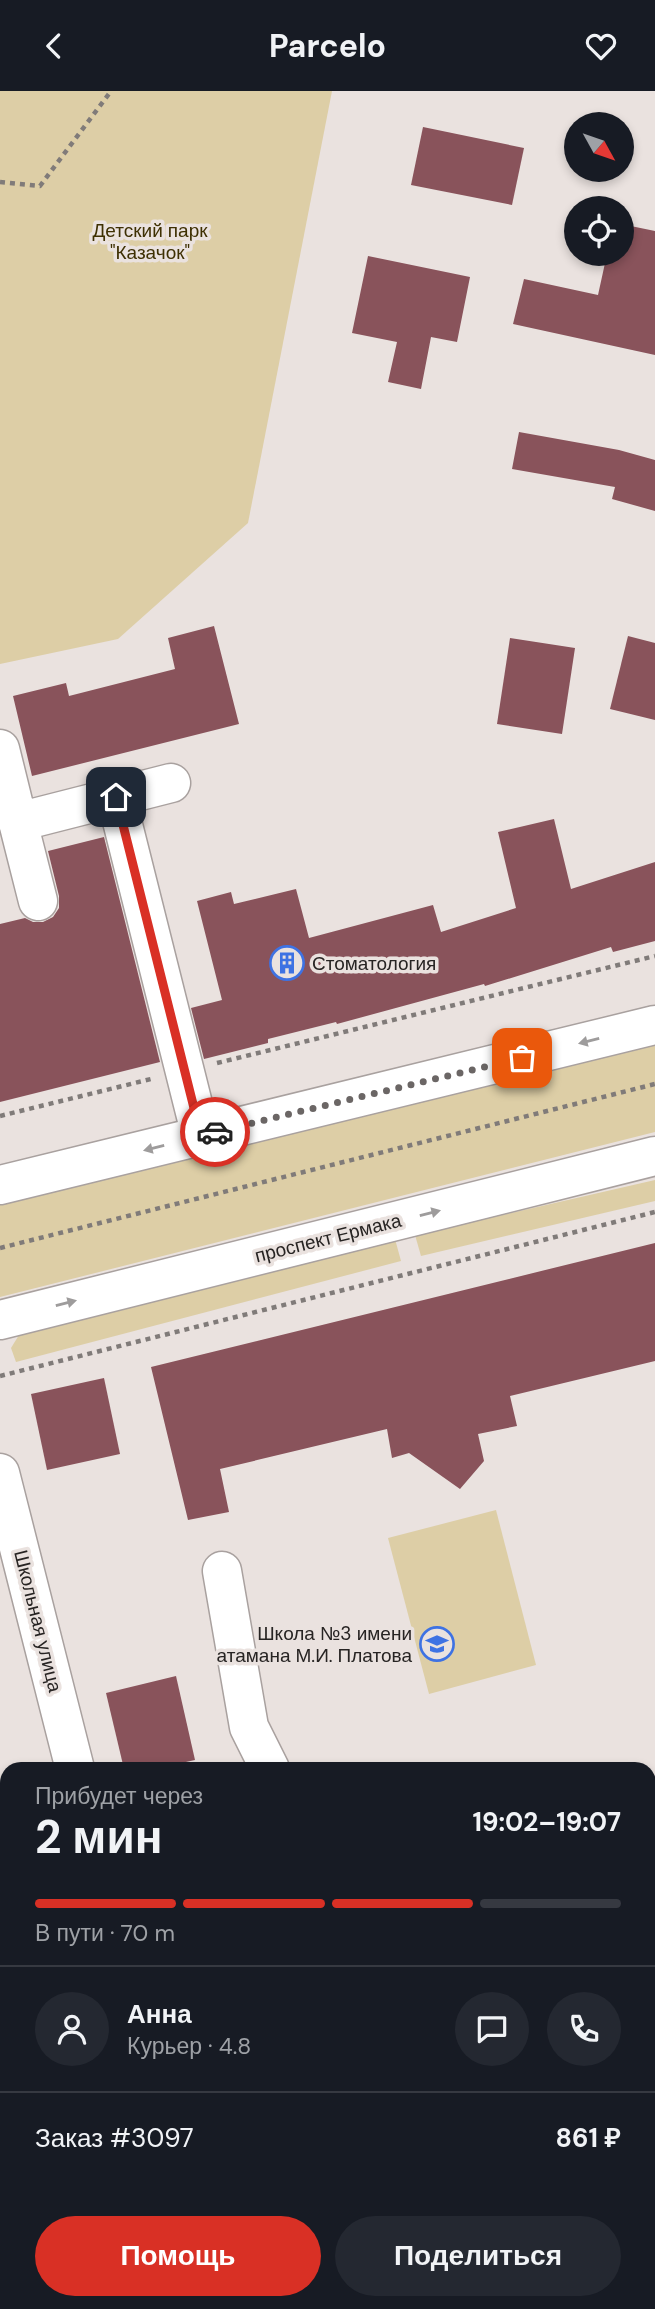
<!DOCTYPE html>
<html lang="ru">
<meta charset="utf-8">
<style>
body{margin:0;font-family:"DM Sans",sans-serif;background:#242831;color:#f1f3f6;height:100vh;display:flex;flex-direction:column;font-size:26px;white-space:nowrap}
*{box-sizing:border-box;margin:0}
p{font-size:23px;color:#9ea1a6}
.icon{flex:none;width:38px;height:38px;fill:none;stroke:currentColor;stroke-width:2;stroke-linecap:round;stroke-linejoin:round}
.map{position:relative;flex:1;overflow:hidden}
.panel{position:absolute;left:0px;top:1671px;width:656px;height:548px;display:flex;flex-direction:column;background:#171b24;border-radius:21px 21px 0 0;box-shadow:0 4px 10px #0003}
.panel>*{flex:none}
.needle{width:46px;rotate:130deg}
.tools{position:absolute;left:564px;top:21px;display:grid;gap:14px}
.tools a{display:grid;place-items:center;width:70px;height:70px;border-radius:50%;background:#171b24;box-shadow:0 4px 10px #0003;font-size:35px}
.pin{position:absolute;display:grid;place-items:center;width:60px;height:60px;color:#fff;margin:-30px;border-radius:14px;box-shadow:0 4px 10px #0006}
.courier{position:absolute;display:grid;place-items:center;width:70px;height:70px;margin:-35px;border:5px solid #d93025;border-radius:50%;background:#fff;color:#222;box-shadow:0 2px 9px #0007}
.summary em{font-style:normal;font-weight:700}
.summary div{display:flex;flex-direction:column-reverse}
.summary{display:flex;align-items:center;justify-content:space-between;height:119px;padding:0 35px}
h1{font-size:46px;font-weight:700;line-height:52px}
.bar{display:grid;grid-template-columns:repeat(4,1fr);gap:10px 7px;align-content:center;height:84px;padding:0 35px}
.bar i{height:9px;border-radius:5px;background:#363941}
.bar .selected{background:#d93025}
.bar p{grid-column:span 4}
.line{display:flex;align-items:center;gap:18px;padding:0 35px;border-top:2px solid #363941}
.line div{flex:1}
.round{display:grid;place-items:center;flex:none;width:74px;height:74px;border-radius:37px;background:#242831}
.button{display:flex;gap:14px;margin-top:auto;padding:14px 35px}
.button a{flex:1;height:80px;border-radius:42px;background:#d93025;color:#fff;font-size:28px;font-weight:700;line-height:80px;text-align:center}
.button a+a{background:#242831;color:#f1f3f6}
header{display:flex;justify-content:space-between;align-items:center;height:91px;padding:0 35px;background:#171b24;font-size:32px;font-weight:700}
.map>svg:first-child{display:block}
.green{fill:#ddcea6}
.building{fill:#89535b}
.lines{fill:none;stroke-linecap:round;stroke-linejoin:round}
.minor-casing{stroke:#a9a19f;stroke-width:41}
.major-casing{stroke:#a9a19f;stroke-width:41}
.path{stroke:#807b79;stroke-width:4.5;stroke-dasharray:5 5;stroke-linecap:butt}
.minor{stroke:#fff;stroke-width:38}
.major{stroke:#fff;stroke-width:38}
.oneway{fill:#9e9c9c}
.done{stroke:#6b6665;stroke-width:7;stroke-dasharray:0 12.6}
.route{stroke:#d93025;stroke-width:9}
.labels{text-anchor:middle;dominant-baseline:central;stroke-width:7;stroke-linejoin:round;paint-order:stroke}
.park-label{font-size:19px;fill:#3e3003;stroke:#eae2df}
.poi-label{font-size:19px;fill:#272423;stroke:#eae2df;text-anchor:start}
.street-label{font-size:19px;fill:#272423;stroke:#eae2df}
</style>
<header><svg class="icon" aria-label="back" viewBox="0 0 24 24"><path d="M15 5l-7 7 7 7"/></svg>Parcelo<svg class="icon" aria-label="heart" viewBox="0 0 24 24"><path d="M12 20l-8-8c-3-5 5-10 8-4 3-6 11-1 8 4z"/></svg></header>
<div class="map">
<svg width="655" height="2218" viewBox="0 0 655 2218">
<rect width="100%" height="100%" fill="#eae2df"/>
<g class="green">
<polygon points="0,0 332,0 248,432 118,548 0,573"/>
<polygon points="655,945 655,1041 0,1206 0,1106"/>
<polygon points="655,1089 655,1110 421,1165 415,1144"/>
<polygon points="395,1148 401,1170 16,1271 11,1257 19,1244"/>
<polygon points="496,1419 536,1574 429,1603 388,1447"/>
</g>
<g class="building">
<polygon points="423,36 524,57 512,114 411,94"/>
<polygon points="621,133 655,140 655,264 513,233 524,188 598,204 607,163 621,163"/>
<polygon points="368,165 470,186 457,251 431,246 421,298 388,291 397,251 352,242"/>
<polygon points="519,341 619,359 655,369 655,420 612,408 615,396 512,378"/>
<polygon points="214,535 239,633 32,685 13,605 66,592 69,605 175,578 168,547"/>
<polygon points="628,545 655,552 655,629 610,618"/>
<polygon points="510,547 575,557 562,643 497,633"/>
<polygon points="554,728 571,798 655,771 655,850 613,861 611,856 485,895 484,893 337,933 336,931 268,948 268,952 204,968 191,917 222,909 197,810 231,801 234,813 296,798 309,847 433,814 441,841 516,817 498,741"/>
<polygon points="104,746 160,971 0,1011 0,833 25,827 33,831 43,831 53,826 59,817 59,805 48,760"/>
<polygon points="655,1152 655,1270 510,1305 517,1335 478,1343 484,1370 460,1398 409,1362 392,1367 387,1338 220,1378 229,1421 188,1429 151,1276"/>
<polygon points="104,1287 120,1363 47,1379 31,1303"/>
<polygon points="176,1585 195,1669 154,1678 124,1678 106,1602"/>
</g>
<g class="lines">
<g class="minor-casing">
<g id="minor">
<polyline points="0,658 18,731 116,706 201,1045"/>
<polyline points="116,706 171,692"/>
<polyline points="18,731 38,810"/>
<polyline points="0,1382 75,1678"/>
<polyline points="222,1480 249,1636 270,1678"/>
<polyline points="649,1723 655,1722"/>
<polyline points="0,1948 7,1977"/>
<polyline points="649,2055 655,2053"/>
<polyline points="64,2212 66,2218"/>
<polyline points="211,2212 212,2218"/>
</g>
</g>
<g class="major-casing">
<g id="major">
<polyline points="0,1094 655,934"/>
<polyline points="0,1229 655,1065"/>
</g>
</g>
<g class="path">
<polyline points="0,91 40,95 111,0"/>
<polyline points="217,972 655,865"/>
<polyline points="0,1025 151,988"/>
<polyline points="0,1157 655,993"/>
<polyline points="0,1285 655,1121"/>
</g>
<use href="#minor" class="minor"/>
<use href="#major" class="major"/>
</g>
<defs><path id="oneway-solid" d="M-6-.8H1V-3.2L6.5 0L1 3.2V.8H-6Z" transform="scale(1.75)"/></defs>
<g class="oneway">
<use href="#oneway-solid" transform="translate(589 950) rotate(166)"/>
<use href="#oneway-solid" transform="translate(154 1057) rotate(166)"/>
<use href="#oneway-solid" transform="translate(430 1122) rotate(-14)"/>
<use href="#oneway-solid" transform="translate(66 1212) rotate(-14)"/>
</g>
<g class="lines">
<polyline class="done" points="215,1041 522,967"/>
<polyline class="route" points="116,706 201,1045 215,1041"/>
</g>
<defs>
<g id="building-ring" transform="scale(1.75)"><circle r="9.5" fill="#eae2df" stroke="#3e72e3" stroke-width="1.5"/><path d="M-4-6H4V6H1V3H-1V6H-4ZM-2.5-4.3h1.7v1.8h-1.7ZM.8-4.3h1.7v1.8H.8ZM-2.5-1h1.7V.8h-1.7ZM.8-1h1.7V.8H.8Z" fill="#3e72e3"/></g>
<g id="school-ring" transform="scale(1.75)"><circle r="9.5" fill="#eae2df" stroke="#3e72e3" stroke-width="1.5"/><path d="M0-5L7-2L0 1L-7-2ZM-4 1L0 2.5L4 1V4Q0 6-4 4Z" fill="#3e72e3"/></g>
</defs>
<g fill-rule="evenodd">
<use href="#building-ring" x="287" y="872"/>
<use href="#school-ring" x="437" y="1553"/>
</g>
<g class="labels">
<g class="park-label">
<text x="150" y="139">Детский парк<tspan x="150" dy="22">"Казачок"</tspan></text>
</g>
<g class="poi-label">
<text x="312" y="872">Стоматология</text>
<text x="412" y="1542" text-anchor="end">Школа №3 имени<tspan x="412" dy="22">атамана М.И. Платова</tspan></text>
</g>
<g class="street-label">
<text transform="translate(328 1147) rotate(-14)">проспект Ермака</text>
<text transform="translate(38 1530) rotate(76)">Школьная улица</text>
</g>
</g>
</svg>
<div class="tools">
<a><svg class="needle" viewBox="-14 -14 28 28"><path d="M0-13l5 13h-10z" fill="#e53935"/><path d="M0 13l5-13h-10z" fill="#9ea1a6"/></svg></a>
<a><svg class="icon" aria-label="locate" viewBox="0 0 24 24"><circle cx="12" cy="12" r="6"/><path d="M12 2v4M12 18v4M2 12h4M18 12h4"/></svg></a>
</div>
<div class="pin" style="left:522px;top:967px;background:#ea580c"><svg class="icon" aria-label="bag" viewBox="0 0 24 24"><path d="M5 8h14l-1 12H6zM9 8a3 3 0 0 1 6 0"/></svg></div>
<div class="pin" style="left:116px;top:706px;background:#1f2937"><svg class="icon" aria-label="home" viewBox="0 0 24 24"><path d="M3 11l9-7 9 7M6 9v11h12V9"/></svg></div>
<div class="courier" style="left:215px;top:1041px"><svg class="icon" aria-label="car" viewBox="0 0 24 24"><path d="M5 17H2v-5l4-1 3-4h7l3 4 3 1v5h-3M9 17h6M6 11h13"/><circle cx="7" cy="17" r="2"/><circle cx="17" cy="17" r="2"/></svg></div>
<section class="panel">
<div class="summary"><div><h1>2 мин</h1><p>Прибудет через</p></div><em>19:02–19:07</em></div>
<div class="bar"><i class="selected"></i><i class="selected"></i><i class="selected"></i><i></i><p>В пути · 70 m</p></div>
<div class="line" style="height:126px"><a class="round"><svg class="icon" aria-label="person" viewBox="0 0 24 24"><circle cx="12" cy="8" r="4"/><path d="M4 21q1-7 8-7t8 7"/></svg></a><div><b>Анна</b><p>Курьер · 4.8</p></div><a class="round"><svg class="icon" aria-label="chat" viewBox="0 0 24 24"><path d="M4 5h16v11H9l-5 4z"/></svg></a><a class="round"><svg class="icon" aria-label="phone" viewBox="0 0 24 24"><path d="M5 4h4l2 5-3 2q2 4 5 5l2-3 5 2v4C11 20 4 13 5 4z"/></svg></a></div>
<div class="line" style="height:91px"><div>Заказ #3097</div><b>861 ₽</b></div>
<div class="button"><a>Помощь</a><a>Поделиться</a></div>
</section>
</div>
